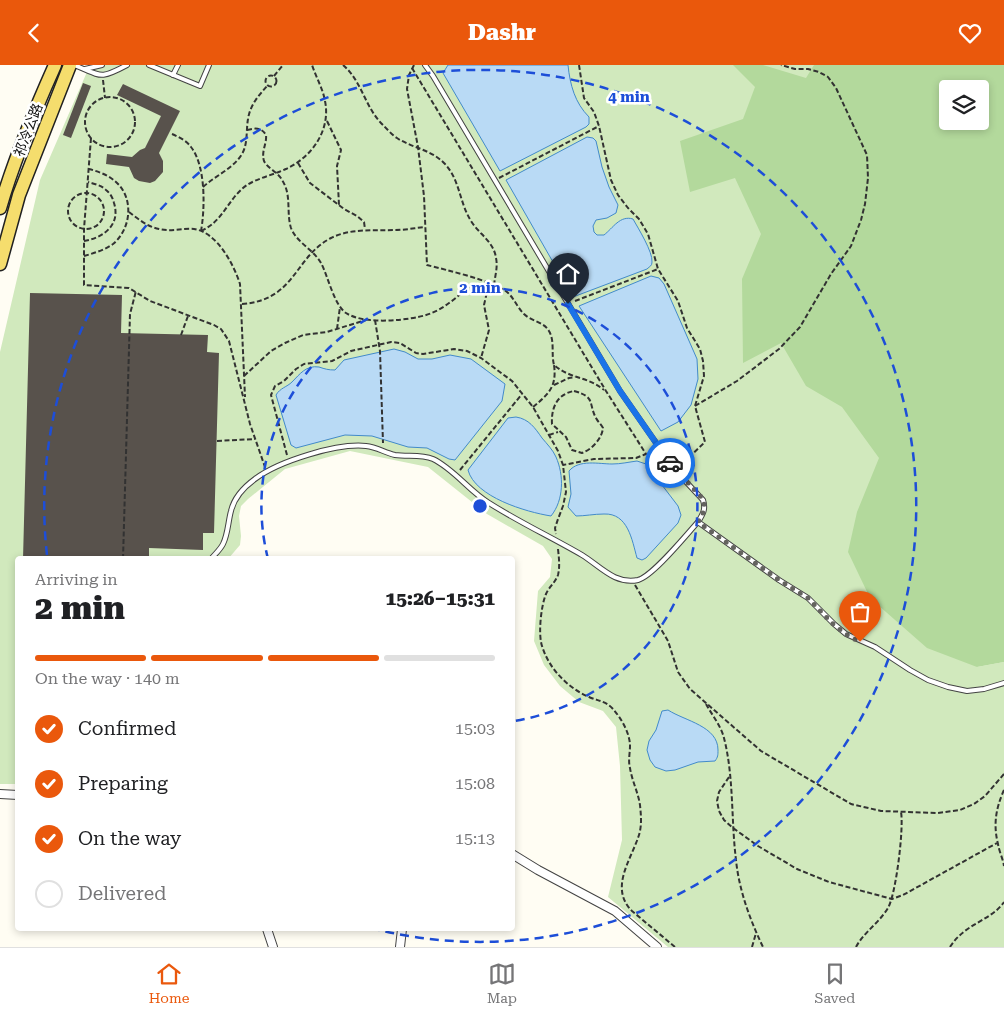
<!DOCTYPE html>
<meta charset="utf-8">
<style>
body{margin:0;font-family:"Roboto Serif","Noto Sans SC",serif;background:#f2f2f2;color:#202124;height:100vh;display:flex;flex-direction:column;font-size:19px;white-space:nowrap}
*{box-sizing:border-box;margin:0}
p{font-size:16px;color:#757577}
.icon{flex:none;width:28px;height:28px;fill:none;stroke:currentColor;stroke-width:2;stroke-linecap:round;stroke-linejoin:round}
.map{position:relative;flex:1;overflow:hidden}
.sheet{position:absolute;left:15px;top:491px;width:500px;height:375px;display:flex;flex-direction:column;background:#fff;border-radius:5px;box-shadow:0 2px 8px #0003}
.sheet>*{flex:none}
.tools{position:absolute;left:939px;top:15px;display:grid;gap:10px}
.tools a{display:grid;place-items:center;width:50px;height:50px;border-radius:5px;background:#fff;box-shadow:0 2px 8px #0003;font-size:25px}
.pin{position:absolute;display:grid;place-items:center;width:42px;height:42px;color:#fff;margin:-51px -21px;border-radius:50% 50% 50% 0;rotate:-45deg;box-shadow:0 0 5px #0007}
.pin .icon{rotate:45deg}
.courier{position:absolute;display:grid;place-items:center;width:50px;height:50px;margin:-25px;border:4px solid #1a73e8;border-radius:50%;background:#fff;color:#222;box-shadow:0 1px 6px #0007}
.summary em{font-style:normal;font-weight:800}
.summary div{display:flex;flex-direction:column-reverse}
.summary{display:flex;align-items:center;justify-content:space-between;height:85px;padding:0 20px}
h1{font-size:32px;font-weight:800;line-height:38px}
.bar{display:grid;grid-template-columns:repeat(4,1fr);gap:8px 5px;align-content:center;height:60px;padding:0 20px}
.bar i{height:6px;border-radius:4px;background:#e0e0e0}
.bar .on{background:#ea580c}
.bar p{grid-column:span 4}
ol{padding:0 20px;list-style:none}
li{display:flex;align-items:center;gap:15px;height:55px}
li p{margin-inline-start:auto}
li .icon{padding:5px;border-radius:50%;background:#ea580c;color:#fff;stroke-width:4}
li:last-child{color:#757577}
li i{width:28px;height:28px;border:2px solid #e0e0e0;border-radius:50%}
header{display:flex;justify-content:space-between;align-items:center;height:65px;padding:0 20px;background:#ea580c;color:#fff;font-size:22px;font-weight:800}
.dock{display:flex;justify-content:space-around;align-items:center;height:70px;border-top:1px solid #e0e0e0;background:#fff;font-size:14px;color:#757577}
.dock a{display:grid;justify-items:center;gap:2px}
.dock .on{color:#ea580c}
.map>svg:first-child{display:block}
.green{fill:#d1e9bd}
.forest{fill:#b3d99c;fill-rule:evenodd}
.water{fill:#b9daf5;stroke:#428aca}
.building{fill:#58524c}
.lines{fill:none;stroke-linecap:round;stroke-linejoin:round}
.service-casing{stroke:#434343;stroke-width:6}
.minor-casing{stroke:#434343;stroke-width:10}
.primary-casing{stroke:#212121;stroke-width:15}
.path{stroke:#323232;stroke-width:2;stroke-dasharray:5 2.5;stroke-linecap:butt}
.service{stroke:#fff;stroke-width:4}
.minor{stroke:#fff;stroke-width:8}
.primary{stroke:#f5dd6d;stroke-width:12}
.done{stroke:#64635f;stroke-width:5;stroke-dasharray:0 9}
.route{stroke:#1a73e8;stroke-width:6}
.ring{fill:none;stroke:#1d4ed8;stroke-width:2.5;stroke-dasharray:9 6}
.labels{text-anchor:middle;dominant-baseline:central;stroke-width:5;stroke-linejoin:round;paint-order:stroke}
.street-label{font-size:14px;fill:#101010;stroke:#fff}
.centre{fill:#1d4ed8;stroke:#fff;stroke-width:2.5}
.ring-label{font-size:15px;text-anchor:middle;font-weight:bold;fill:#1d4ed8;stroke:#fff;stroke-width:5;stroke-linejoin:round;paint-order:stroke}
</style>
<header><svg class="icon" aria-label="back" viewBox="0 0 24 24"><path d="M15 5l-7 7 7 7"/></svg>Dashr<svg class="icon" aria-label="heart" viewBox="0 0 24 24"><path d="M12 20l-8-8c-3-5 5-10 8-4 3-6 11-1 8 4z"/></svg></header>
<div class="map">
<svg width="1004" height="882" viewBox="0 0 1004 882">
<rect width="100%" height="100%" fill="#fffdf3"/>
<polygon class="green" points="90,0 835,0 977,602 1004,597 1004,882 668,882 608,832 622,775 620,701 616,662 603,646 579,637 560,621 544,600 534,576 538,526 550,512 552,494 543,481 487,449 428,402 350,386 285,404 248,434 241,441 239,451 241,471 240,480 228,494 18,494 17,719 0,719 0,287 40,115"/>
<path class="forest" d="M733 0H763L806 13 814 0H1004V597L977 602 927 583 870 533 848 487 857 447 879 393 842 342 806 321 781 278 743 298 742 214 761 169 735 113 690 127 680 76 743 54 755 22ZM948 24H980V56H948Z"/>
<g class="water">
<path d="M448 0H568C570 20 575 38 589 52V59L586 62 500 106 443 8Z"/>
<path d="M587 72 593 73 596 76 602 102 609 122 618 140 616 148 607 153 596 155 593 161 594 167 597 170H604C613 163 620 150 633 154 638 163 653 187 652 197 652 201 650 201 647 204L573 232 506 115Z"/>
<polygon points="651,211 659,213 664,219 697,294 698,314 691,340 678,357 661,366 579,241"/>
<path d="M394 284 405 287 418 294H432L450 290 471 294 505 319 502 336 455 395 449 394 427 383 408 382 372 371 345 370 296 383 291 380 276 330C280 323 287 322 292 317 300 309 306 300 319 302 325 304 328 305 335 305L344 295Z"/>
<path d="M516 352C529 354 535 363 542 373 547 379 553 385 556 392 564 410 564 435 551 451 526 447 475 432 468 405L508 353Z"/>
<path d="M637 396 646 399 678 441 681 450 678 458 646 493 642 495 637 493C632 475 628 448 604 449 594 449 585 451 576 451L568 442 571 429 569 406C579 394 599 399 612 399 621 399 629 397 637 396Z"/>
<path d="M668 645C685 656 718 661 718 685 718 690 718 692 715 696L698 697 675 705 666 706 655 702 650 695 647 685 649 676 656 665 662 646Z"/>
</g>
<g class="building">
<polygon points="83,18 91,21 71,73 63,70"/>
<polygon points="123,19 180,46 159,88 163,96 163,107 155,116 150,118 139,116 134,113 129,102 106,99 107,89 132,92 140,85 145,83 161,51 117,30"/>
<polygon points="30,228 122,230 121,268 208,270 207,287 219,288 214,468 203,468 203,485 149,483 149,494 23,494"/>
</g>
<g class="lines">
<g class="service-casing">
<g id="service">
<path d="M74 0C102 11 99 15 127 0"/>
<polyline points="149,0 200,21 209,0"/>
<polyline points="85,4 102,0"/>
<polyline points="173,10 178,0"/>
<polyline points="698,457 779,515 808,533 834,559 846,569 875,582 910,605 928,615 948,622 967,626 984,624 1004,618"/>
<path d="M211 494C215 489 220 485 223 479 228 469 228 457 231 446 234 433 244 422 255 414 279 396 337 378 366 381 377 382 385 388 395 390 407 392 421 389 433 394 454 404 469 426 489 438 519 457 551 472 582 490 600 501 615 520 638 515 653 511 686 470 698 457 703 449 706 444 703 435L675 405 620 326 433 11 425 0"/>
</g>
</g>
<g class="minor-casing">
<g id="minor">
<polyline points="0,729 18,730"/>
<polyline points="512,789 538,805 615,846 657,882"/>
<polyline points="267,864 273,882"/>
<polyline points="400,882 402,864"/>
</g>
</g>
<g class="primary-casing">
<g id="primary">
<path d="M0 143C14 94 34 47 55 0"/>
<polyline points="0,199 19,130 70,0"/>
</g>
</g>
<g class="path">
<path d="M343 0C362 16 365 43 383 60 387 64 392 70 397 73 412 83 430 84 444 98 460 114 459 137 471 156 479 169 494 177 496 193 498 202 495 211 494 220"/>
<path d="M414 0 409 10 407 24 418 82 424 131 427 200C446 205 494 216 507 227 514 233 517 242 524 249 531 256 544 257 549 266 555 276 551 289 554 300 570 314 587 311 604 325"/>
<polyline points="579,0 584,33 594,47 599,61 611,115 618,130 628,143 639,154 648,169 658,204 678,236 687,263 700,284 703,296 704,311 695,341 705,377 679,402"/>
<polyline points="412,3 606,326 646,389 636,393 594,394 563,400"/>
<circle cx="271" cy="16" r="5.5"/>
<polyline points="274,11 283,0"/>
<polyline points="103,15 105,33"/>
<circle cx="110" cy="57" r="25"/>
<polyline points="327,56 341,85 337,101 339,140"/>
<path d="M247 65C255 63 261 62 266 70 267 79 261 86 264 96 268 104 278 107 282 115 292 130 286 147 291 163 297 178 313 184 321 198 328 211 334 240 346 248 363 259 399 256 418 252 429 250 440 245 449 238 457 233 464 224 474 221 479 219 484 219 489 218L484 240 489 265 481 293"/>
<path d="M172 69C179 72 187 76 191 82 206 101 205 144 201 166"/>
<polyline points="91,73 84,164 84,220 129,223 150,236 214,260 221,264 229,276 250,359 265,402"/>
<polyline points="298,98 310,118 344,144 357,151 364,157 365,164"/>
<polyline points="499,113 599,61"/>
<path d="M203 122C216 110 233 104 242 89 248 79 246 65 248 54 250 40 259 30 268 20"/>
<circle cx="86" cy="146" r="18"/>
<path d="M129 147C138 154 148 162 159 164 171 167 183 163 194 164 217 167 234 200 240 219L245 332"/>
<path d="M201 166C224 156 228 133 247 120 258 113 273 110 286 104 312 92 331 65 325 36 323 24 316 12 312 0"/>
<path d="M84 176C103 173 121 160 114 138 113 133 110 128 106 125 101 120 94 119 88 117"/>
<path d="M84 191C94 188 105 185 113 179 130 165 134 137 119 120 111 111 100 107 89 104"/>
<polyline points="575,236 658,204"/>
<path d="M242 239C296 235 294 192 331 173 351 163 373 166 395 165 405 165 415 163 425 162"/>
<polyline points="375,255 380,286 383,378"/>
<polyline points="337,264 340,242"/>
<polyline points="181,270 188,251"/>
<polyline points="244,311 271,286 285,278 303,270 327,267 366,255"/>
<polyline points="554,320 569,313 575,312"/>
<path d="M574 326C596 332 588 338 596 353 598 357 601 359 603 363 602 374 591 385 582 388L572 385 566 372 552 359C551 343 557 329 574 326Z"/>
<polyline points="695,341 737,316 779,284 800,262 831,209 851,181 861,155 865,139 868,113 867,90 836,23 828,12 819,7 808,4 795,4 781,0"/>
<path d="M533 342C549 329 557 321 554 300"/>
<polyline points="549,370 558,367"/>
<polyline points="217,376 255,374"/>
<polyline points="287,390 271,330 275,321 284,316 296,304 304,299 332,296 351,286 391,277 400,278 416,288 423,289 454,284 467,286 481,293 512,316 533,342 558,386 563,400 566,427 563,441 558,454 555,463 556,469"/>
<polyline points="460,405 522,329"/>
<path d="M558 484C559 493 560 502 558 510 555 518 549 522 546 529 541 541 538 569 542 581 549 604 568 623 589 632 598 636 606 636 613 644 621 653 630 668 630 681 630 688 628 696 630 703 632 716 638 727 640 740 641 750 642 760 639 770 631 795 609 823 632 846L675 882"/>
<polyline points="123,494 130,249 136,226"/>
<polyline points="635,520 668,576 678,607 690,624 761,686 851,739 881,746 938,748 960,745 974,739 985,731 1004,709"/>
<path d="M706 639C712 650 721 661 724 673 734 712 731 755 736 795 739 825 750 855 763 882"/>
<polyline points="729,712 719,727 717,736 719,746 724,755 733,763 758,781 797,804 829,817 892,834 903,830 997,778"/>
<path d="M1004 725C996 743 993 759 998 779 999 786 1003 794 1004 801"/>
<polyline points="752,882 756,868"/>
<path d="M856 882C864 867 879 858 888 843 896 829 904 763 901 747"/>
<path d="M950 882C965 858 991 856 1004 837"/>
</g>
<use href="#service" class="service"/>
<use href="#minor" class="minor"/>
<use href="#primary" class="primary"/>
</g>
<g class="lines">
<path class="done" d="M670 398 703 434C706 444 703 449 698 457L779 515 808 533 834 560 846 569 860 577"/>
<polyline class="route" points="568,239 620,326 670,398"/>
</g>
<g class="ring">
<path d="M268 494A218 218 0 1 1 514 656"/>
<path d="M47 490A436 436 0 1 1 375 864"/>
</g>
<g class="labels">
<g class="street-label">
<text transform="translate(28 65) rotate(-69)">祁冷公路</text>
</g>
</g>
<circle cx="480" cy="441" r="8" class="centre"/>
<g class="ring-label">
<text x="629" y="37">4 min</text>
<text x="480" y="228">2 min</text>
</g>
</svg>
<div class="tools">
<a><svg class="icon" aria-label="layers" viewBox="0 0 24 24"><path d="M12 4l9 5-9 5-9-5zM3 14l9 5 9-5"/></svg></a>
</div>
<div class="pin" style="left:860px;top:577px;background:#ea580c"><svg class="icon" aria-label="bag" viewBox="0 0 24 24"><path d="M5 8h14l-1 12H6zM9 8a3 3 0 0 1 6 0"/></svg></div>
<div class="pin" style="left:568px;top:239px;background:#1f2937"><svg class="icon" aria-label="home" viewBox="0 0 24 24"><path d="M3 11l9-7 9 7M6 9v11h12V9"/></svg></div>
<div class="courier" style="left:670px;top:398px"><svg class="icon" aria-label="car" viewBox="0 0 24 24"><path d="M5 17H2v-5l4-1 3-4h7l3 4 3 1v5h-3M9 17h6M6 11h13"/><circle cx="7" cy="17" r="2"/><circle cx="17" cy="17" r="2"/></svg></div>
<section class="sheet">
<div class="summary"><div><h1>2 min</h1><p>Arriving in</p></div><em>15:26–15:31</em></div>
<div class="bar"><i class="on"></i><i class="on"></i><i class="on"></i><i></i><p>On the way · 140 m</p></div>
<ol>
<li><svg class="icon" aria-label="check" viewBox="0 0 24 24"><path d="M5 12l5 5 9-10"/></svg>Confirmed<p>15:03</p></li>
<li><svg class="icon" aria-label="check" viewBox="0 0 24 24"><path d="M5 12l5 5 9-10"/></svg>Preparing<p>15:08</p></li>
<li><svg class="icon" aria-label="check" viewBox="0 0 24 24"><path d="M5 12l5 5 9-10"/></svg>On the way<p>15:13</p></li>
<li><i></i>Delivered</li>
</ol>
</section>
</div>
<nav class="dock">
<a class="on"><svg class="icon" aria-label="home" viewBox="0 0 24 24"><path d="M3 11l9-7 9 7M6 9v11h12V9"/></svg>Home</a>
<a><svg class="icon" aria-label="map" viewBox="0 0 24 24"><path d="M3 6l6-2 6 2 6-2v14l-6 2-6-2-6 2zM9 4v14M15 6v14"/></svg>Map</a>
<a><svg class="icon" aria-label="saved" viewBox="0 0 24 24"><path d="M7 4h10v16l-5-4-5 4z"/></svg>Saved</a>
</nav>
